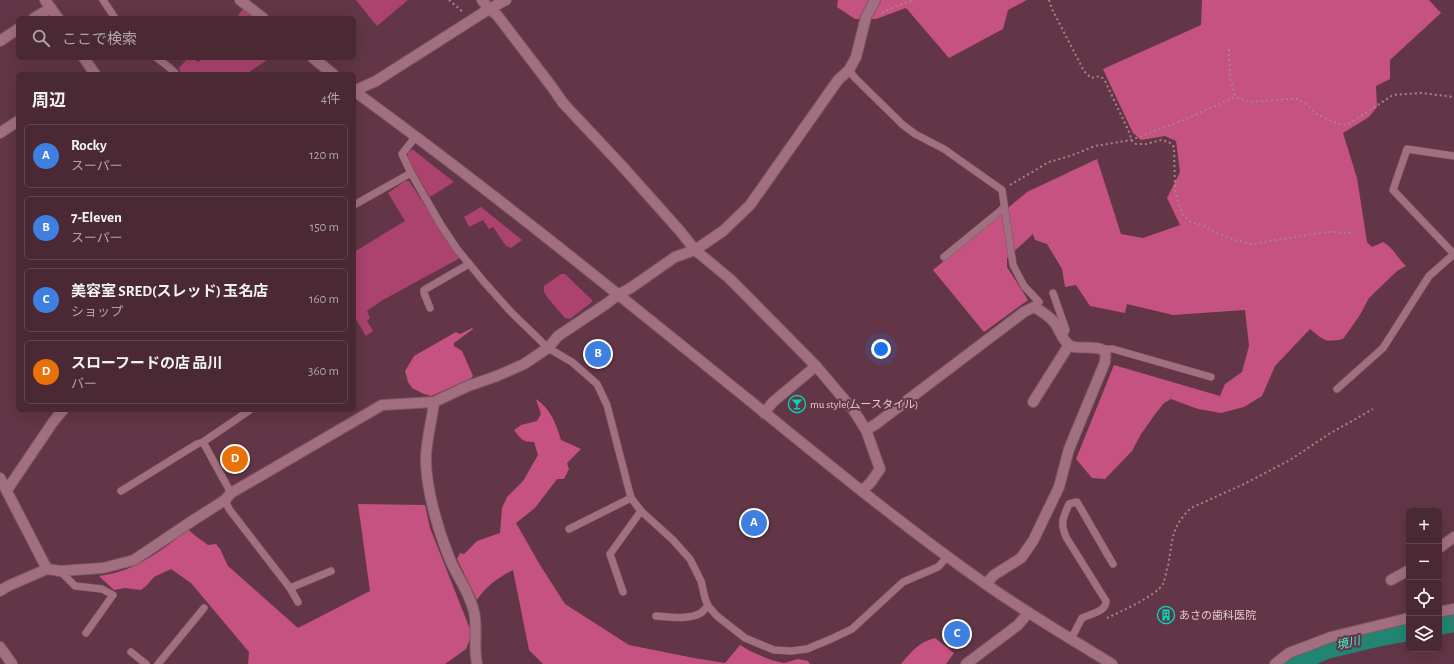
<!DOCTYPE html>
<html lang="ja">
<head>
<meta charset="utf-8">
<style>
  body { margin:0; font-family:"Alegreya Sans","Noto Sans JP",sans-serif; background:#51303c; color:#f1f3f6 }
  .controls { position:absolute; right:12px; bottom:12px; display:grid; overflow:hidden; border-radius:6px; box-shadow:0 4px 16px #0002 }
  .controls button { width:36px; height:36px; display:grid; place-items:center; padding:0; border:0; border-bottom:1px solid #61444f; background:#4a2834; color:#f1f3f6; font:20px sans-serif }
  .you { position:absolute; left:881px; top:349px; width:14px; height:14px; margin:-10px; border:3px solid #fff; border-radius:50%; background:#1a73e8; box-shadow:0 0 0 6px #1a73e833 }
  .badge { display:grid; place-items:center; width:26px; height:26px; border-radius:50%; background:#04d5b6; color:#fff; font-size:13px; font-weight:700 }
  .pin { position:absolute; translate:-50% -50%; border:2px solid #fff; box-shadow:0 1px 4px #0006 }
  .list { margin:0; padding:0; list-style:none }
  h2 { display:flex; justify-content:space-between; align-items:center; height:52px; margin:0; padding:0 16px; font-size:17px }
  h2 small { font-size:13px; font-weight:400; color:#b2a6ac }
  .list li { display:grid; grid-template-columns:26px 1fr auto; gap:12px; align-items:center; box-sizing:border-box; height:64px; margin:0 8px 8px; padding:0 8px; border:1px solid #61444f; border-radius:6px }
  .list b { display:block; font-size:15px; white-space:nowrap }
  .list p { margin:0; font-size:13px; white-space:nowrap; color:#b2a6ac }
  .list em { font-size:13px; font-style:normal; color:#b2a6ac }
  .icon { flex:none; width:22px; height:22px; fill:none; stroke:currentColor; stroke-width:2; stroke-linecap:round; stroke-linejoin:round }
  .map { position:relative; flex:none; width:1454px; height:664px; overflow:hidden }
  .search { position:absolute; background:#4a2834; box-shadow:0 4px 16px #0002; left:16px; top:16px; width:340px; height:44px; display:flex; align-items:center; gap:10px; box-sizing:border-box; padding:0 14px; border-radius:6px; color:#b2a6ac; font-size:15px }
  .panel { position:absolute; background:#4a2834; box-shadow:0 4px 16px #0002; left:16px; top:72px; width:340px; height:340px; border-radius:6px }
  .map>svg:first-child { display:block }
</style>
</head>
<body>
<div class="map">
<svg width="1454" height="664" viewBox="0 0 1454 664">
  <rect width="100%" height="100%" fill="#623646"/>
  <!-- green -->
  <g fill="#ab436e">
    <path d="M356 0H408L377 26Z"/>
    <path d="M243 9 254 18H236Z"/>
    <path d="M188 58H193L198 62 203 58H270L246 74H181L179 68Z"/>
    <path d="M412 149 454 182 430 197 407 158 408 153Z"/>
    <path d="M405 181H409L460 258 381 301 367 311 370 318 367 321 373 331 366 336 354 316V252L405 221 388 193Z"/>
    <path d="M481 207 522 240 511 248 506 246 493 227 489 229 483 220 469 227 464 217Z"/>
    <path d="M561 274H565L592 300V302L570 319 565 318 547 297 544 292V286Z"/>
  </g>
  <!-- forest -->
  <g fill="#c55281">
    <path d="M838 0H1027L1008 10 1003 29 949 58 906 8 876 19H855L837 7Z"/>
    <path d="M1202 0H1429L1441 13 1390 60V79L1376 86 1377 107 1369 117 1343 133 1357 178 1367 242 1372 247 1383 242C1394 248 1397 258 1406 266L1397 271 1369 298 1360 315 1343 339C1324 343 1324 340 1310 329L1275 366 1262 396 1244 407 1221 413 1198 409 1171 399 1164 403 1156 413 1141 434 1132 451 1105 479 1092 478 1076 459 1114 365 1220 396 1225 384 1242 372 1249 346 1245 310 1173 315 1127 304 1125 313 1090 306 1076 285 1065 287 1062 269 1047 244 1035 240 1033 234 1007 258V267L1028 300 984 332 933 270 1027 192 1097 159 1121 234 1143 238 1180 225 1167 198 1180 172 1176 141 1165 136 1141 140 1133 133 1103 69 1201 25Z"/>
    <path d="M472 328 473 329 454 343V346L462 351 473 376 470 379 431 396 424 394 412 388 408 382 405 371 414 356 456 332 460 334Z"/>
    <path d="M536 399C551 409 556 424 561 440L581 449 567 463 569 469 564 479H557L535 508 516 523 540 565 565 604 629 645 694 658 725 663 740 645 750 651 771 660 784 663 798 659 808 661 810 664H543L529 650 513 570C499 577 485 587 477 600L457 559 460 553 464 554 477 541 500 533 502 508 507 497 523 481 538 455 534 442C522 442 521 439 514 430L521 425 537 421 541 414Z"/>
    <path d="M358 504 425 505 430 528 472 634 466 649 445 664H248L249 652 191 583 171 569 154 577 146 586 141 590 125 588 114 590 99 576C110 574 121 572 132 567 150 559 173 542 188 529 194 536 201 539 208 545L216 544 220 549 228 566 298 628 370 591Z"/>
    <path d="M935 638 954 653 946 664H901C911 652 919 642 935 638Z"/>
  </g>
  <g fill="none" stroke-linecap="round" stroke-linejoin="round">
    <!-- river -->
    <g stroke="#228573" stroke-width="22">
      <path d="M1439 624 1454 621"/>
      <path d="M1290 664 1326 648 1376 636 1409 630"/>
    </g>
    <!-- service casing -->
    <g stroke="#7b5764" stroke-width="8">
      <g id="service">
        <path d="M103 0 115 18"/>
        <path d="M157 58 170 68 176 74"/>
        <path d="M849 70 855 78 903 125 915 134 944 149 1002 190 1013 265 1024 286 1039 302 1034 307"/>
        <path d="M416 136 402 154 411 173 441 225 457 249 485 283 511 312 548 348 572 362 597 384 607 405 631 498 641 511 673 540 690 559 701 581 705 598 708 606 717 616 745 638 774 650 791 651 807 649 831 639 852 629 903 582 938 567 948 556"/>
        <path d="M1454 156 1407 149 1393 190 1454 254"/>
        <path d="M354 205 411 173"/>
        <path d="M944 257 999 212 1004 207"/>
        <path d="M1053 293 1066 330 1063 336"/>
        <path d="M430 308 424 293V290L469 264"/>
        <path d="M1103 349H1113L1211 377"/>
        <path d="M1337 389 1383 348 1429 276 1454 254"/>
        <path d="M203 442 231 493"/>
        <path d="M121 491 197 444 203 442 250 410"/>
        <path d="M225 500 229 509 290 588 298 602"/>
        <path d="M569 529 631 498"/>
        <path d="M60 571 75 586 102 589 113 595 86 633"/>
        <path d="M290 588 331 571"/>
        <path d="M623 592 610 554 641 511"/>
        <path d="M656 616C670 617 688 620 701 613 703 611 706 608 708 606"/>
        <path d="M1071 639 1082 618C1090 614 1106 612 1106 601L1066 537C1060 522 1063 518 1069 504L1077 502 1113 564"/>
        <path d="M131 652 146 664"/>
        <path d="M158 664 204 608"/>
      </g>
    </g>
    <!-- minor casing -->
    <g stroke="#7b5764" stroke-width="12">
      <g id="minor">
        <path d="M45 0 58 18"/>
        <path d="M482 0 489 9 497 15 552 87 563 103 623 167 680 231 695 250 730 279 816 366 854 411 866 430 880 469 871 482 862 491"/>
        <path d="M34 18 51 8"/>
        <path d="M0 41 18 29"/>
        <path d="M84 58 95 74"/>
        <path d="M354 91 376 81 489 9 506 0"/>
        <path d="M0 133 18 121"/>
        <path d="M434 402C432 422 425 443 426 463 427 492 438 530 449 557 456 576 470 592 474 612 478 629 473 647 477 664"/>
        <path d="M1033 402 1069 345"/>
        <path d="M764 413 773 402 816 366"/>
        <path d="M866 430 876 424 1024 312 1034 307C1041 311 1048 315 1054 322 1059 328 1062 340 1069 345 1077 351 1101 343 1105 353 1106 355 1105 359 1105 362L1069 449 1059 487 1033 541 1021 558 994 575 986 584"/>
        <path d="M0 478 47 569"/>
        <path d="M7 490 53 422 63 410"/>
        <path d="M1439 548 1454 537"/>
        <path d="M1391 580 1409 570"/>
        <path d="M0 591 8 586 47 569 60 571 103 568 134 560 192 521 225 500 231 493 382 405 434 402 468 386 497 376 524 364 548 348 558 336 606 304 618 295 632 287 675 257 695 250 723 231 750 205 838 80 849 70 856 57 866 17 875 0"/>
        <path d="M1439 612 1454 609"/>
        <path d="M0 647 12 664"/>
        <path d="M966 664 1018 625 1028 613"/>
        <path d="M1275 664 1289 653 1331 637 1409 618"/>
      </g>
    </g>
    <!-- tertiary casing -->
    <g stroke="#7b5764" stroke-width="12">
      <g id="tertiary">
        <path d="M240 0 263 18"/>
        <path d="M313 58 333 74"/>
        <path d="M354 91C489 189 619 295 749 400 827 463 904 527 987 585 1027 613 1069 638 1112 664"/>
      </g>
    </g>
    <!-- path -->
    <g stroke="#a6838f" stroke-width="2" stroke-dasharray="2 3" stroke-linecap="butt">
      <path d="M449 0 464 13"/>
      <path d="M1049 0 1052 9 1084 71 1091 78C1098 76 1101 75 1105 81L1130 134 1131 140 1136 144H1146L1161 140 1169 142 1174 147 1175 189 1179 205 1182 214 1191 222 1203 225 1216 233 1236 240 1251 244 1327 232 1354 233"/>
      <path d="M882 13 896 6 914 0"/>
      <path d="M1229 49 1230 76 1235 97"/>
      <path d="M1010 185 1049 162 1070 156 1095 146 1131 140 1181 121 1235 97 1253 102 1286 99H1298L1306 104 1317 114 1327 119 1342 125 1350 123 1393 95 1421 93 1454 97"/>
      <path d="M1107 618C1120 612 1156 596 1163 584 1165 579 1166 572 1168 566 1173 540 1170 528 1191 508L1244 484 1290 460 1329 434 1373 409"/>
    </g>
    <!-- service -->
    <use href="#service" stroke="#a16f80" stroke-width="7"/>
    <!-- minor -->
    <use href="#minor" stroke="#a16f80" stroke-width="10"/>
    <!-- tertiary -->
    <use href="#tertiary" stroke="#a16f80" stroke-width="10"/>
  </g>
  <!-- icons -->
  <defs>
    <g id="bar-ring" transform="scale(0.9)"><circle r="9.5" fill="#623646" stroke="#04d5b6" stroke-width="1.5"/><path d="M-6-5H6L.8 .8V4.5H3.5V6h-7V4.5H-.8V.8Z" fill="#04d5b6"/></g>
    <g id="building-ring" transform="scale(0.9)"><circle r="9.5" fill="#623646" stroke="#04d5b6" stroke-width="1.5"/><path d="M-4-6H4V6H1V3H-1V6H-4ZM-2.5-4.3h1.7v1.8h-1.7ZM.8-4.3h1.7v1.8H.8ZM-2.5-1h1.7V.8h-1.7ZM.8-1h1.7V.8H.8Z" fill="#04d5b6"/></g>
  </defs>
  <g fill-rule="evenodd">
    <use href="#bar-ring" x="797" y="404"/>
    <use href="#building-ring" x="1166" y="615"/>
  </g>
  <g text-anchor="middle" stroke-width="4" stroke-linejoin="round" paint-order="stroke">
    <!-- poi labels -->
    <g font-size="11" fill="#e5c9d2" stroke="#623646" text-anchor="start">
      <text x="810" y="408">mu style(厶ースタイル)</text>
      <text x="1179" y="619">あさの歯科医院</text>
    </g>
    <!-- water labels -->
    <g font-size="12" font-style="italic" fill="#3df2d1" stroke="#623646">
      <text transform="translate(1348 643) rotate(-13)" y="4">境川</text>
    </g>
  </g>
</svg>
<div class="controls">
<button>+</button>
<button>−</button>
<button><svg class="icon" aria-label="locate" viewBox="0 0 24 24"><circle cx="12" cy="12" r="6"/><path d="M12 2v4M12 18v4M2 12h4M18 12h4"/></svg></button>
<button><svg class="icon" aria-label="layers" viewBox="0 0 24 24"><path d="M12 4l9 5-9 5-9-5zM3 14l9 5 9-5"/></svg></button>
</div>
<div class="you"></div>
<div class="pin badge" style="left:754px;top:523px;background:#3f7fe0">A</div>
<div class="pin badge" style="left:598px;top:354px;background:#3f7fe0">B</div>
<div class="pin badge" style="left:957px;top:634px;background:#3f7fe0">C</div>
<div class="pin badge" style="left:235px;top:459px;background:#e8710a">D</div>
<div class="search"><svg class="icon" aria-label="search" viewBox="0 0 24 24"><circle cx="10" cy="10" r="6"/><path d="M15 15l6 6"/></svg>ここで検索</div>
<section class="panel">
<h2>周辺<small>4件</small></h2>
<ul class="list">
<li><span class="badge" style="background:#3f7fe0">A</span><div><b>Rocky</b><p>スーパー</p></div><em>120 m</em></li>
<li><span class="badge" style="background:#3f7fe0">B</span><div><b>7-Eleven</b><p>スーパー</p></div><em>150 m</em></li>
<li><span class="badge" style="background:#3f7fe0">C</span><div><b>美容室 SRED(スレッド) 玉名店</b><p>ショップ</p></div><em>160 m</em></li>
<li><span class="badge" style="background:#e8710a">D</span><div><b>スローフードの店 品川</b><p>バー</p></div><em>360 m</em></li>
</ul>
</section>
</div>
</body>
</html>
